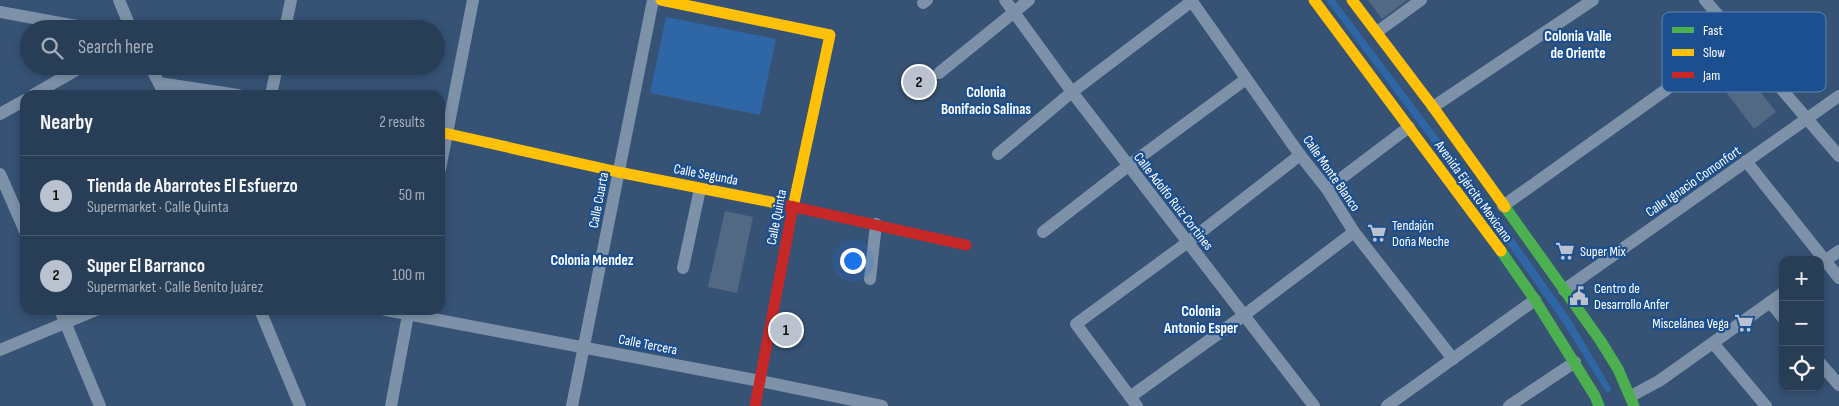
<!DOCTYPE html>
<html lang="en">
<head>
<meta charset="utf-8">
<style>
  body { margin:0; font-family:"Sofia Sans Condensed",sans-serif; background:#30455d; color:#f1f3f6 }
  .controls { position:absolute; right:15px; bottom:15px; display:grid; overflow:hidden; border-radius:10px; box-shadow:0 2px 8px #0003 }
  .controls button { width:45px; height:45px; display:grid; place-items:center; padding:0; border:0; border-bottom:1px solid #44576d; background:#283e57; color:#f1f3f6; font:25px sans-serif }
  .you { position:absolute; left:852px; top:260px; width:18px; height:18px; margin:-12px; border:4px solid #fff; border-radius:50%; background:#1a73e8; box-shadow:0 0 0 8px #1a73e833 }
  .badge { display:grid; place-items:center; width:32px; height:32px; border-radius:50%; background:#b9c2ce; color:#111; font-size:16px; font-weight:700 }
  .pin { position:absolute; translate:-50% -50%; border:2px solid #fff; box-shadow:0 1px 5px #0006 }
  .list { margin:0; padding:0; list-style:none }
  h2 { display:flex; justify-content:space-between; align-items:center; height:65px; margin:0; padding:0 20px; font-size:21px }
  h2 small { font-size:16px; font-weight:400; color:#a5aeba }
  .list li { display:grid; grid-template-columns:32px 1fr auto; gap:15px; align-items:center; box-sizing:border-box; height:80px; padding:0 20px; border-top:1px solid #44576d }
  .list b { display:block; font-size:19px; white-space:nowrap }
  .list p { margin:0; font-size:16px; white-space:nowrap; color:#a5aeba }
  .list em { font-size:16px; font-style:normal; color:#a5aeba }
  .icon { flex:none; width:28px; height:28px; fill:none; stroke:currentColor; stroke-width:2; stroke-linecap:round; stroke-linejoin:round }
  .map { position:relative; flex:none; width:1839px; height:406px; overflow:hidden }
  .search { position:absolute; background:#283e57; box-shadow:0 2px 8px #0003; left:20px; top:20px; width:425px; height:55px; display:flex; align-items:center; gap:12px; box-sizing:border-box; padding:0 18px; border-radius:28px; color:#a5aeba; font-size:19px }
  .panel { position:absolute; background:#283e57; box-shadow:0 2px 8px #0003; left:20px; top:90px; width:425px; height:225px; border-radius:15px }
  .map>svg:first-child { display:block }
</style>
</head>
<body>
<div class="map">
<svg width="1839" height="406" viewBox="0 0 1839 406">
  <rect width="100%" height="100%" fill="#365274"/>
  <!-- green -->
  <g fill="#2f66a5">
    <path d="M1326 0H1335L1502 222 1571 320 1611 388 1610 393 1606 392 1563 323 1494 225Z"/>
    <path d="M666 17 776 39 760 115 650 93Z"/>
  </g>
  <!-- building -->
  <g fill="#526984">
    <path d="M1368 0H1407L1382 19Z"/>
    <path d="M1745 72 1776 112 1754 129 1723 88Z"/>
    <path d="M725 211 753 217 737 293 708 287Z"/>
  </g>
  <g fill="none" stroke-linecap="round" stroke-linejoin="round">
    <!-- street -->
    <g stroke="#7d92a8" stroke-width="12">
      <path d="M119 0 131 29"/>
      <path d="M1005 0 1072 92 1314 406"/>
      <path d="M1191 0 1300 155 1327 189 1354 232 1453 359"/>
      <path d="M1705 0 1839 156"/>
      <path d="M923 3 927 0"/>
      <path d="M0 12 93 29"/>
      <path d="M285 29 291 0"/>
      <path d="M1377 32 1421 0"/>
      <path d="M150 66 165 95"/>
      <path d="M939 73 1029 0"/>
      <path d="M159 83 238 95"/>
      <path d="M33 95 83 66"/>
      <path d="M271 95 277 66"/>
      <path d="M1433 107 1593 0"/>
      <path d="M0 114 25 100"/>
      <path d="M998 154 1072 92 1192 1"/>
      <path d="M1746 161 1839 278"/>
      <path d="M440 169 473 0"/>
      <path d="M0 174 25 231"/>
      <path d="M1327 189 1409 127"/>
      <path d="M1503 206 1737 39"/>
      <path d="M1043 232 1128 166 1246 79"/>
      <path d="M1820 264 1839 251"/>
      <path d="M683 268 700 189"/>
      <path d="M870 279 876 224"/>
      <path d="M1564 290 1839 96"/>
      <path d="M1770 302 1783 318"/>
      <path d="M60 310 100 406"/>
      <path d="M260 310 300 406"/>
      <path d="M386 310 760 381 882 406"/>
      <path d="M1713 343 1766 406"/>
      <path d="M0 350 96 310"/>
      <path d="M1820 363 1839 385"/>
      <path d="M1631 396 1659 381 1783 293"/>
      <path d="M1130 397 1243 316 1354 232"/>
      <path d="M391 406 409 310"/>
      <path d="M572 406 653 0"/>
      <path d="M1137 406 1076 324 1188 242 1300 155"/>
      <path d="M1387 406 1535 300"/>
      <path d="M1509 406 1575 362"/>
    </g>
    <!-- fast -->
    <g stroke="#4caf50" stroke-width="11">
      <path d="M1505 207 1600 340 1618 369 1634 406"/>
      <path d="M1501 251 1535 300 1595 396 1599 406"/>
    </g>
    <!-- slow -->
    <g stroke="#ffc107" stroke-width="11">
      <path d="M661 0 830 35 793 207"/>
      <path d="M1314 0 1501 251"/>
      <path d="M1352 0 1433 107 1505 207"/>
      <path d="M440 132 618 172 781 204"/>
    </g>
    <!-- jam -->
    <g stroke="#c62828" stroke-width="11">
      <path d="M781 204 966 245"/>
      <path d="M755 406 793 207"/>
    </g>
  </g>
  <!-- icons -->
  <defs>
    <g id="supermarket-bare" transform="scale(1.5)"><path d="M-6-5.5h2.5l.6 2H6L4.5 2H-2.5L-4.4-4H-6ZM-1.5 3.2a1.3 1.3 0 1 0 .1 0ZM3 3.2a1.3 1.3 0 1 0 .1 0Z" fill="#b9c2ce" stroke="#1b4f8f" stroke-width="2.5" paint-order="stroke"/></g>
    <g id="civic-bare" transform="scale(1.5)"><path d="M-.6-6.5H3V-4.5H.6V-3L4-1V1h2V6H-6V1h2V-1L-.6-3ZM-1.2 2.5V6h2.4V2.5Z" fill="#b9c2ce" stroke="#1b4f8f" stroke-width="2.5" paint-order="stroke"/></g>
  </defs>
  <g fill-rule="evenodd">
    <use href="#supermarket-bare" x="1377" y="233"/>
    <use href="#supermarket-bare" x="1565" y="251"/>
    <use href="#civic-bare" x="1579" y="296"/>
    <use href="#supermarket-bare" x="1744" y="323"/>
  </g>
  <g text-anchor="middle" stroke-width="4.5" stroke-linejoin="round" paint-order="stroke">
    <!-- street labels -->
    <g font-size="14" fill="#fff" stroke="#1b4f8f">
      <text transform="translate(1332 173) rotate(55)" y="5">Calle Monte Blanco</text>
      <text transform="translate(706 174) rotate(11)" y="5">Calle Segunda</text>
      <text transform="translate(1693 181) rotate(-35)" y="5">Calle Ignacio Comonfort</text>
      <text transform="translate(1474 191) rotate(54)" y="5">Avenida Ejército Mexicano</text>
      <text transform="translate(598 200) rotate(-79)" y="5">Calle Cuarta</text>
      <text transform="translate(1174 201) rotate(52)" y="5">Calle Adolfo Ruiz Cortines</text>
      <text transform="translate(776 217) rotate(-79)" y="5">Calle Quinta</text>
      <text transform="translate(648 344) rotate(11)" y="5">Calle Tercera</text>
    </g>
    <!-- poi labels -->
    <g font-size="14" fill="#fff" stroke="#1b4f8f" text-anchor="start">
      <text x="1392" y="230">Tendajón<tspan x="1392" dy="16">Doña Meche</tspan></text>
      <text x="1580" y="256">Super Mix</text>
      <text x="1594" y="293">Centro de<tspan x="1594" dy="16">Desarrollo Anfer</tspan></text>
      <text x="1729" y="328" text-anchor="end">Miscelánea Vega</text>
    </g>
    <!-- neighbourhood labels -->
    <g font-size="15" font-weight="bold" fill="#fff" stroke="#1b4f8f">
      <text x="1578" y="41">Colonia Valle<tspan x="1578" dy="17">de Oriente</tspan></text>
      <text x="986" y="97">Colonia<tspan x="986" dy="17">Bonifacio Salinas</tspan></text>
      <text x="592" y="265">Colonia Mendez</text>
      <text x="1201" y="316">Colonia<tspan x="1201" dy="17">Antonio Esper</tspan></text>
    </g>
  </g>
  <!-- legend -->
  <rect x="1662" y="12" width="164" height="80" rx="8" fill="#1b4f8f" stroke="#5f84b1" stroke-width="1"/>
  <rect x="1672" y="27" width="22" height="6" fill="#4caf50"/>
  <rect x="1672" y="49" width="22" height="7" fill="#ffc107"/>
  <rect x="1672" y="72" width="22" height="6" fill="#c62828"/>
  <g font-size="14" fill="#fff">
    <text x="1703" y="35">Fast</text>
    <text x="1703" y="57">Slow</text>
    <text x="1703" y="80">Jam</text>
  </g>
</svg>
<div class="controls">
<button>+</button>
<button>−</button>
<button><svg class="icon" aria-label="locate" viewBox="0 0 24 24"><circle cx="12" cy="12" r="6"/><path d="M12 2v4M12 18v4M2 12h4M18 12h4"/></svg></button>
</div>
<div class="you"></div>
<div class="pin badge" style="left:786px;top:330px">1</div>
<div class="pin badge" style="left:919px;top:82px">2</div>
<div class="search"><svg class="icon" aria-label="search" viewBox="0 0 24 24"><circle cx="10" cy="10" r="6"/><path d="M15 15l6 6"/></svg>Search here</div>
<section class="panel">
<h2>Nearby<small>2 results</small></h2>
<ul class="list">
<li><span class="badge">1</span><div><b>Tienda de Abarrotes El Esfuerzo</b><p>Supermarket · Calle Quinta</p></div><em>50 m</em></li>
<li><span class="badge">2</span><div><b>Super El Barranco</b><p>Supermarket · Calle Benito Juárez</p></div><em>100 m</em></li>
</ul>
</section>
</div>
</body>
</html>
